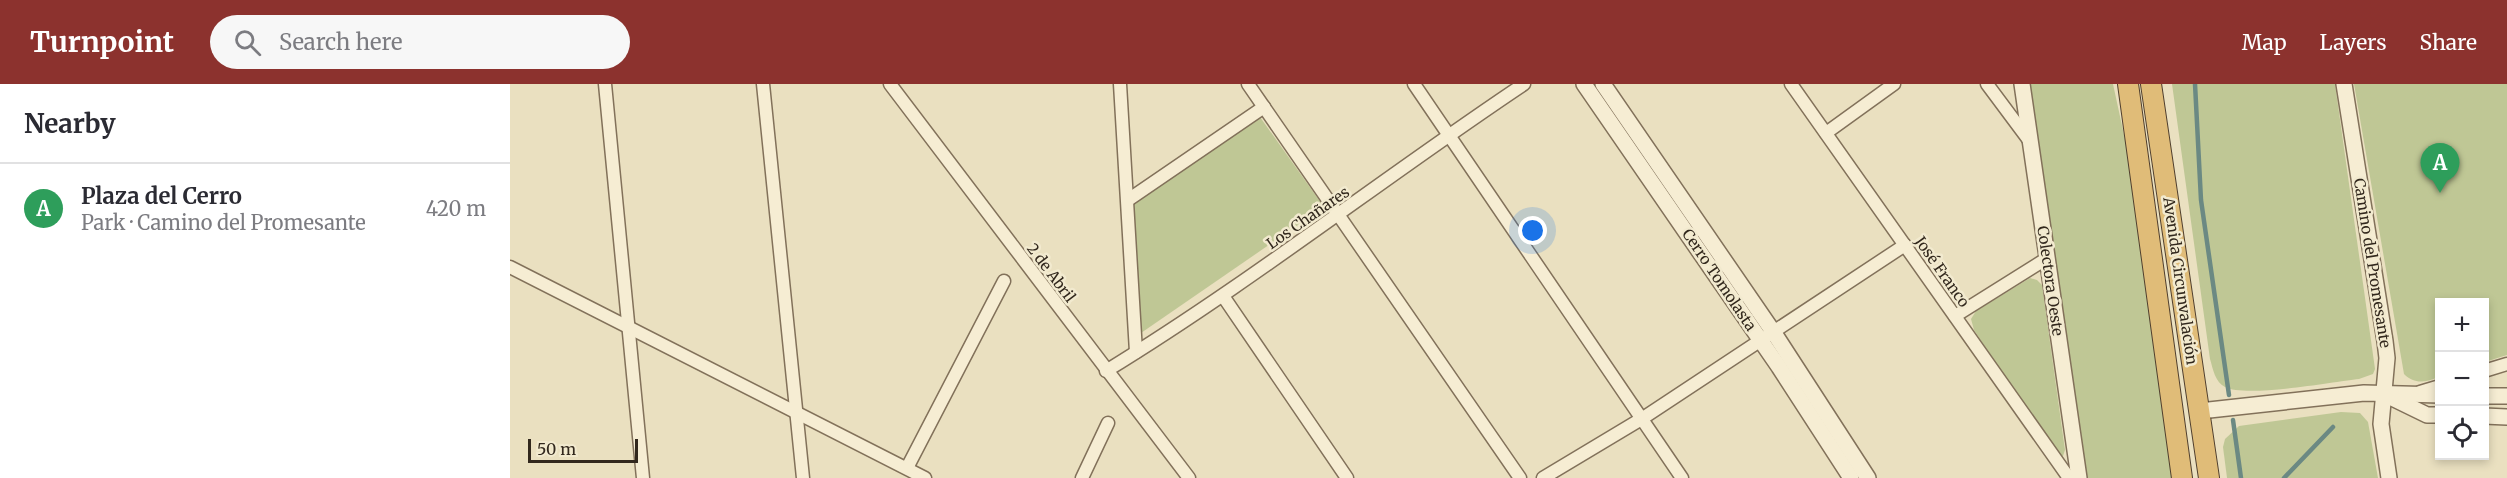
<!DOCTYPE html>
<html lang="en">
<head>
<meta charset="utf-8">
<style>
  body { margin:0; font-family:Merriweather,serif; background:#f7f7f7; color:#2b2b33 }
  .controls { position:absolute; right:18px; bottom:18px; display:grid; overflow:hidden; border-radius:0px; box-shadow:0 3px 9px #0003 }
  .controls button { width:54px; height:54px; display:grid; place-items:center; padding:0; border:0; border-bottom:2px solid #e1e1e2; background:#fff; color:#2b2b33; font:30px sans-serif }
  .scale { position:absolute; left:18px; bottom:15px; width:110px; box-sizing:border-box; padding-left:6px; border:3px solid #32281d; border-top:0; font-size:16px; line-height:21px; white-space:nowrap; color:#32281d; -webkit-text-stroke:4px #f2eacf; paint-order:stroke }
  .you { position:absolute; left:1023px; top:147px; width:21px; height:21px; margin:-15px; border:4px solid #fff; border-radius:50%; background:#1a73e8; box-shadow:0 0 0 9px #1a73e833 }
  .badge { display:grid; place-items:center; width:39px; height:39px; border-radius:50%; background:#8c322e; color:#fff; font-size:20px; font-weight:700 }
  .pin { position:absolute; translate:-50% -50px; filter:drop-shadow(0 2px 3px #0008) }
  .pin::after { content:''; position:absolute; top:32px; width:21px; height:18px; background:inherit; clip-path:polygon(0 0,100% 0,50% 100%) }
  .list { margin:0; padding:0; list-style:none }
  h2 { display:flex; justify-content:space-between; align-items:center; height:78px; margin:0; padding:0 24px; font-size:26px }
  h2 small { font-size:20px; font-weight:400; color:#7c7c81 }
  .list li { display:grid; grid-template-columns:39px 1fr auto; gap:18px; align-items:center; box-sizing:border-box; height:90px; padding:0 24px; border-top:2px solid #e1e1e2 }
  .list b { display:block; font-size:22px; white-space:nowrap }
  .list p { margin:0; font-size:20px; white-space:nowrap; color:#7c7c81 }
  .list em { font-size:20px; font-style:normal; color:#7c7c81 }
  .icon { flex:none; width:33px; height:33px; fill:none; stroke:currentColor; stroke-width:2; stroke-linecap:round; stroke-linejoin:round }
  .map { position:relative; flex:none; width:1997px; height:394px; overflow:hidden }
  header { display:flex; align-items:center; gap:36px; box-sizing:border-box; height:84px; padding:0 30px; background:#8c322e; color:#fff }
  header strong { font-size:28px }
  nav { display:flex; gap:33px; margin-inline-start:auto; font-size:21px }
  .search { width:420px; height:54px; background:#f7f7f7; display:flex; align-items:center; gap:15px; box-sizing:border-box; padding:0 21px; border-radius:33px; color:#7c7c81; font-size:22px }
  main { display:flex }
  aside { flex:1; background:#fff }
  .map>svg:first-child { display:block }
</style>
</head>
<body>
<header>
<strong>Turnpoint</strong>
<div class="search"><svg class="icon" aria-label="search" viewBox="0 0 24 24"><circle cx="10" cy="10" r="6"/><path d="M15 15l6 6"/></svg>Search here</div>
<nav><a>Map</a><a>Layers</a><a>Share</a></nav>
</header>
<main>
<aside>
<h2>Nearby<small></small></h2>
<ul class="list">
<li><span class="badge" style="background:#2e9e5b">A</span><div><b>Plaza del Cerro</b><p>Park · Camino del Promesante</p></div><em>420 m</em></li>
</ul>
</aside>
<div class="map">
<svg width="1997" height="394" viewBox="0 0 1997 394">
  <rect width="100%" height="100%" fill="#eae0c0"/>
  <!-- green -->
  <g fill="#bfc795">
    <path d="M1517 0H1603L1616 60 1662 394H1575Z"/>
    <path d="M1662 0H1825L1865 285 1863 290 1849 295C1822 298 1736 314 1715 303 1705 298 1703 285 1700 275Z"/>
    <path d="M1844 0H1997V271L1975 278 1974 219H1930L1929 293C1916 298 1905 301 1894 290Z"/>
    <path d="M750 33 814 123 631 249 622 120Z"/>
    <path d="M1520 194 1527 196 1532 201 1555 366 1553 372H1546L1464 246 1461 235 1466 227Z"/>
    <path d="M1831 328 1850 329 1858 338 1868 394H1717L1713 363 1715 355 1729 342Z"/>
  </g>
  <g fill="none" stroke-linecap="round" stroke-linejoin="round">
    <!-- stream -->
    <g stroke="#6b8983" stroke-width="4.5">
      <path d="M1685 0 1691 116 1719 311"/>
      <path d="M1723 336 1731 394"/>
      <path d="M1774 394 1823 343"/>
    </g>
    <!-- minor casing -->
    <g stroke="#82715a" stroke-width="15">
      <g id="minor">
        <path d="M95 0 133 394"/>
        <path d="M253 0 293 394"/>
        <path d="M380 0 679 394"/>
        <path d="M610 0 626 268"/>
        <path d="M738 0 1010 394"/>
        <path d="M904 0 1172 394"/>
        <path d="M1281 0 1559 394"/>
        <path d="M1477 0 1521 59"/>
        <path d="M1316 49 1384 0"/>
        <path d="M618 116 754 23"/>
        <path d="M0 183 415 394"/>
        <path d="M713 212 837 394"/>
        <path d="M1445 232 1536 175"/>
        <path d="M596 287C740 199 873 94 1014 0"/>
        <path d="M1974 287 1997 280"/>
        <path d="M1910 308 1930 302"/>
        <path d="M397 384 494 197"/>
        <path d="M572 394 598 339"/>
        <path d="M1033 394 1133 334 1395 161"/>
      </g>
    </g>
    <!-- tertiary casing -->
    <g stroke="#82715a" stroke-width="18">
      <g id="tertiary">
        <path d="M1074 0 1269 283 1341 394"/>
        <path d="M1093 0 1264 249 1358 394"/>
        <path d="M1512 0 1569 394"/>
        <path d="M1834 0 1875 257 1877 274 1871 340 1879 394"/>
        <path d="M1878 312 1917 331H1930"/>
        <path d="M1974 312H1997"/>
        <path d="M1690 327 1854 309 1930 311"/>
        <path d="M1974 332 1997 333"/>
      </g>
    </g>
    <!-- trunk casing -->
    <g stroke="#503f2e" stroke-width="22">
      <g id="trunk">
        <path d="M1618 0 1672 394"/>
        <path d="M1641 0 1699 394"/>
      </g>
    </g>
    <!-- minor -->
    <use href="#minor" stroke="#f6edd3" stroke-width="12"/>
    <!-- tertiary -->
    <use href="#tertiary" stroke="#f6edd3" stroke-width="15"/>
    <!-- trunk -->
    <use href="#trunk" stroke="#e0bc78" stroke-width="20"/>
  </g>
  <g text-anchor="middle" stroke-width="5" stroke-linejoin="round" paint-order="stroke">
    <!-- street labels -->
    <g font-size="15" fill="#32281d" stroke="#f2eacf">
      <text transform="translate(798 134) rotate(-35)" y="5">Los Chañares</text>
      <text transform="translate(1862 179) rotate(81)" y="5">Camino del Promesante</text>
      <text transform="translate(1432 188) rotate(55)" y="5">José Franco</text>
      <text transform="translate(541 189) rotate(53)" y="5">2 de Abril</text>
      <text transform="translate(1209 196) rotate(56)" y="5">Cerro Tomolasta</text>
      <text transform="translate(1540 197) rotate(82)" y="5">Colectora Oeste</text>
      <text transform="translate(1670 197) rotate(82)" y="5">Avenida Circunvalación</text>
    </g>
  </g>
</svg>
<div class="controls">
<button>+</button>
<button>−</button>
<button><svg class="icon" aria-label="locate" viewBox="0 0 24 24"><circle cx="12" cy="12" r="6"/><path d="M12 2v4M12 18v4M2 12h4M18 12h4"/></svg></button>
</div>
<div class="scale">50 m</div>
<div class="you"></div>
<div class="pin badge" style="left:1930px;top:109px;background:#2e9e5b">A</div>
</div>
</main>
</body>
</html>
